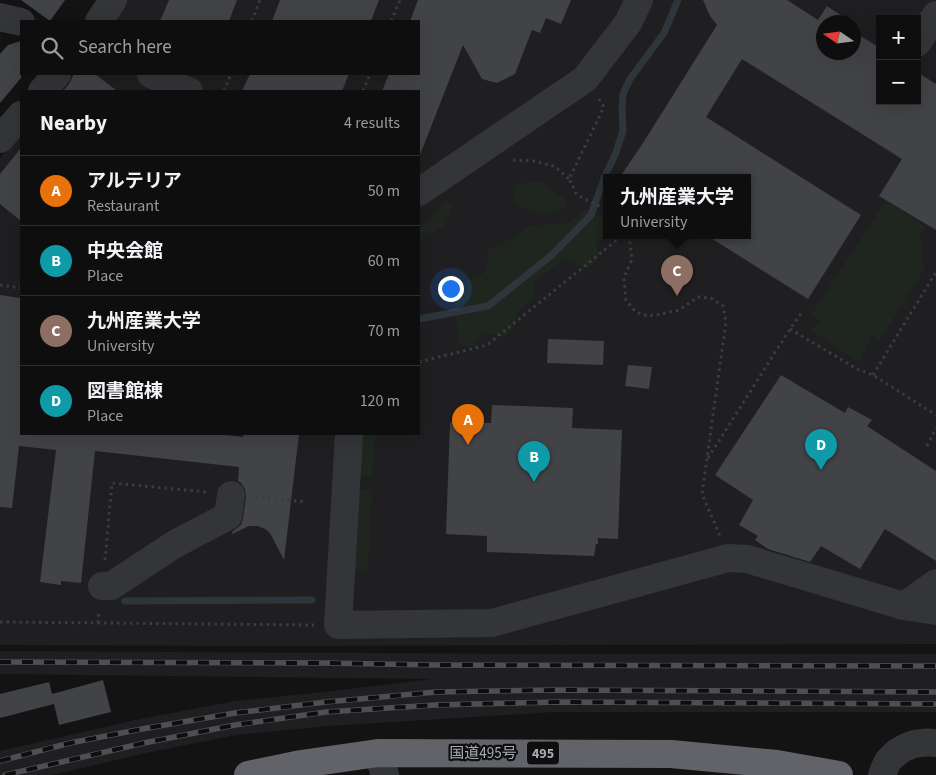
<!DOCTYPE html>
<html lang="en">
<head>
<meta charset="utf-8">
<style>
  body { margin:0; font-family:"Source Sans 3","Noto Sans JP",sans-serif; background:#1c1c1d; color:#f1f3f6 }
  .controls { position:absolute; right:15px; top:15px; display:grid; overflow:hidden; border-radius:0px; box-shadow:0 5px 20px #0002 }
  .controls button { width:45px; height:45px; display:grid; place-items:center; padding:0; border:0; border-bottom:1px solid #2e2e2f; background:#0e0e0f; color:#f1f3f6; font:25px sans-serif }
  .compass { position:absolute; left:816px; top:15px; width:45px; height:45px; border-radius:50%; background:#0e0e0f; box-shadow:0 5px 20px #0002; rotate:283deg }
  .you { position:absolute; left:450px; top:288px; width:18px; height:18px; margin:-12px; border:4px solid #fff; border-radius:50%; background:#1a73e8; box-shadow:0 0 0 8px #1a73e833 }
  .badge { display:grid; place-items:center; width:32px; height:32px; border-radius:50%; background:#d9a345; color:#fff; font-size:16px; font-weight:700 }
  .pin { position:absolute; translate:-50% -41px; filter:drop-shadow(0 1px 2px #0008) }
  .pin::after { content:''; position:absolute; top:26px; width:18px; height:15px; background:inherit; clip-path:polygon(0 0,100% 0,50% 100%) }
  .popup { position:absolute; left:603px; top:174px; width:148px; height:65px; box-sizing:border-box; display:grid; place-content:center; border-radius:0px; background:#0e0e0f; filter:drop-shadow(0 1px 4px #0005); font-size:16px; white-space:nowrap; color:#9b9c9e }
  .popup b { font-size:19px; color:#f1f3f6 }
  .popup::after { content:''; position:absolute; left:50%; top:100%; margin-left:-10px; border:10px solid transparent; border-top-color:#0e0e0f }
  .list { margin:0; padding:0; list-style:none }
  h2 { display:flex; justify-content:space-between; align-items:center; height:65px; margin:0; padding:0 20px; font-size:21px }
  h2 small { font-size:16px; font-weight:400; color:#9b9c9e }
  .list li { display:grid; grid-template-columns:32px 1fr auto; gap:15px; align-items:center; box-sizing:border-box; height:70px; padding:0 20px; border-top:1px solid #2e2e2f }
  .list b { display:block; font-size:19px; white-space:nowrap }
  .list p { margin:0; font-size:16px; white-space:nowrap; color:#9b9c9e }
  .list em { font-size:16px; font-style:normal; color:#9b9c9e }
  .icon { flex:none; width:28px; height:28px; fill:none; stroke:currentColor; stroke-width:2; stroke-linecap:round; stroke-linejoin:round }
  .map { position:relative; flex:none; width:936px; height:775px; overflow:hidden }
  .search { position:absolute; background:#0e0e0f; box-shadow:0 5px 20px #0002; left:20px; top:20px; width:400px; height:55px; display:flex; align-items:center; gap:12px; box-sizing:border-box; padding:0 18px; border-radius:0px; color:#9b9c9e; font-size:19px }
  .panel { position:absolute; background:#0e0e0f; box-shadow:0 5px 20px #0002; left:20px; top:90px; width:400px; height:345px; border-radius:0px }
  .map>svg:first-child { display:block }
</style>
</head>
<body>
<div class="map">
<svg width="936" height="775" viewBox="0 0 936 775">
  <rect width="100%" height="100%" fill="#131314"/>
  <!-- built -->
  <g fill="#1f1f21" fill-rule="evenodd">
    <path d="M116 0H936V644L266 646 0 645V158L21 129V434H419V91H49L62 74H419V21H101ZM880 19H917V101H880ZM824 22H854V52H824ZM607 177H747V235H607Z"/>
    <path d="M0 651 554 654H936V712H555L328 726 236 735 146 753 52 775H0V751L140 719 235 701 325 692 432 679 0 674Z"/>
  </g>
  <!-- green -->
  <g fill="#1f2620">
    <path d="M540 181 566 200 565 208C546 217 534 213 516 205L513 194 517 184Z"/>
    <path d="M448 201 452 206C451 210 451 215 449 218 443 230 428 233 419 241V229L431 218 440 205Z"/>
    <path d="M886 201 925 226 920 235 924 269 880 340 873 334 859 363 811 330 820 321 811 315Z"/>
    <path d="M585 209 607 219V235H612L596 243C601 256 599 261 588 269L577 266 574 262 563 259 536 281 534 290 536 297 517 312 515 323 506 336 486 334 478 338 475 345 466 348 459 343C458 325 452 311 457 292 461 278 479 279 484 272 488 266 487 256 488 249L514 238 529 227 545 224 567 223 579 216Z"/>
    <path d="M360 434H378L375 443 372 478 359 475Z"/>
    <path d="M357 489 372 490 368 571 350 572Z"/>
  </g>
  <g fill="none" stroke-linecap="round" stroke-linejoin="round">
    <!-- stream -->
    <g stroke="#2e353b" stroke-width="7">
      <path d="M419 319 488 306 552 255 591 215 605 176 615 155 623 131 622 106 623 94 630 79 664 33 678 0"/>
      <path d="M125 601 312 600"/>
    </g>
  </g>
  <!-- building -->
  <g fill="#424347">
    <path d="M21 0H65L50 21Z"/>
    <path d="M169 0H237L229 21H160Z"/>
    <path d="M280 0H379L371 21H272Z"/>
    <path d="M418 0H571L561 24 546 18 540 33 532 30 515 74 497 83 482 79 463 45 420 155H419V91H382L389 74H419V21H410Z"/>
    <path d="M703 0H787L818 20 827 6 845 18 842 22H824V52H854V32L880 48V101H917V72L936 84V230L879 196 902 159 742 59 706 117 861 215 808 299 706 235H747V177H620L643 143 717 25 710 16Z"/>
    <path d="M21 41V78L0 103V54L8 45Z"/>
    <path d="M74 74H95L117 91H63L69 84Z"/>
    <path d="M250 74H349L342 91H242Z"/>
    <path d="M21 148V221L0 204V174Z"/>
    <path d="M0 295 21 298V434H214L243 437 244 434H299L284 560 270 533 265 529 258 526H249L232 534V532L241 525 243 518 246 497 245 489 241 483 238 481 239 467 95 451 81 583 61 581V585L40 582 56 450 19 446 12 508 0 507Z"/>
    <path d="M548 339 604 341 603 365 547 363Z"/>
    <path d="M628 365 652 367 649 389 625 386Z"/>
    <path d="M781 375 845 413 848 407 872 420 867 426 936 471V561L885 529 860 569 821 546 810 562 768 549 755 540 758 536 739 525 753 500 715 475Z"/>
    <path d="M492 405 573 408 572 428 622 430 618 539 598 538V544H596L594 556 487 552V536L446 534 450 422 491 423Z"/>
    <path d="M103 680 111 712 59 725 54 704 0 718V694L49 682 52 694Z"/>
  </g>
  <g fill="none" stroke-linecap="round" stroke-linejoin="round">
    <!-- path -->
    <g stroke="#3a3c3f" stroke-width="3" stroke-dasharray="2.5 4" stroke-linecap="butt">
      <path d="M252 21 260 0"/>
      <path d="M391 21 400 0"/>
      <path d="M224 91 231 74"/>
      <path d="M363 91 370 74"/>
      <path d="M599 99 604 107 569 179 577 195 607 210"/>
      <path d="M513 160 533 161 554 166 569 179"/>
      <path d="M629 235 632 259 624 278 626 300 636 312 648 316 661 314 679 310 698 297 711 298 723 306 726 322 702 494 720 536"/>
      <path d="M0 285 21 288"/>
      <path d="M790 329 857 369 873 375 936 415"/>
      <path d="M419 362 487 345 623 235"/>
      <path d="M873 375 936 272"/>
      <path d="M927 446 936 428"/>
      <path d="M708 458 790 329 803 311"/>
      <path d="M255 497 307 502"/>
      <path d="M105 560 112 483 206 492"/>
      <path d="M0 622 314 625"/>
      <path d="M98 623 99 611"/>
    </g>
    <!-- minor -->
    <g stroke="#343538" stroke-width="28">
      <path d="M0 17 21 22"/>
      <path d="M99 21 113 0"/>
      <path d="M917 43 936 15"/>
      <path d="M151 74 173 85 189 91"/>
      <path d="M42 91 57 74"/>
      <path d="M0 139 21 115"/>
      <path d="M419 192 585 79 628 23 639 0"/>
      <path d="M349 434 338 625 492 623 728 558 747 559 904 606 936 611"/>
      <path d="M102 586H111L175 544 228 516 231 495"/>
      <path d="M904 606 936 583"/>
      <path d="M378 753 385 775"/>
      <path d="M882 775C884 770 886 764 889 760 901 746 918 741 936 743"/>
    </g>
    <!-- highway -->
    <path stroke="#616369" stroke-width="28" d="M248 775 301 764 378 753 671 754 777 764 839 775"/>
    <!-- rail casing -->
    <g stroke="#4d4f53" stroke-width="5.5">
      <g id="rail">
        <path d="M0 662 324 663 436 665 936 666"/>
        <path d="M0 761 70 743 142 729 235 713 326 702 436 692 554 690 936 692"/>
        <path d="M5 775 144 743 235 725 326 712 435 705 555 702 936 704"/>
      </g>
    </g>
    <!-- rail -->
    <use href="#rail" stroke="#0e0e0f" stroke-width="4" stroke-dasharray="11" stroke-linecap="butt"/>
  </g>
  <g text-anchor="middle" stroke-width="4.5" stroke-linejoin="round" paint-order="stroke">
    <!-- shield labels -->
    <rect fill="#0e0e0f" stroke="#787b82" stroke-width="1" x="527" y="741.5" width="32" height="23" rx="4"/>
    <g font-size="14" font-weight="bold" fill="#a6aab3">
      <text x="543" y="758">495</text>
    </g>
    <!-- street labels -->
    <g font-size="15" fill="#a6aab3" stroke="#0e0e0f">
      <text x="483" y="758">国道495号</text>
    </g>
  </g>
</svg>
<div class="controls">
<button>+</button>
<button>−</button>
</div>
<svg class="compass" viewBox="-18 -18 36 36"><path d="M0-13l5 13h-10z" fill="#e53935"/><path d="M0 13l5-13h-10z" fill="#9b9c9e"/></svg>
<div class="you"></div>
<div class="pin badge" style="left:468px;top:445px;background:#e8710a">A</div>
<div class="pin badge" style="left:534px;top:482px;background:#0f9aa8">B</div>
<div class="pin badge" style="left:677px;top:296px;background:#8d6e63">C</div>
<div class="popup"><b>九州産業大学</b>University</div>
<div class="pin badge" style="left:821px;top:470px;background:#0f9aa8">D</div>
<div class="search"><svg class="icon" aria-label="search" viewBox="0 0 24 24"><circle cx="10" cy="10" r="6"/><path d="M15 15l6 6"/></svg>Search here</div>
<section class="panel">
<h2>Nearby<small>4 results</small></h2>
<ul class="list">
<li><span class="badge" style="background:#e8710a">A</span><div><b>アルテリア</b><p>Restaurant</p></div><em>50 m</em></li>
<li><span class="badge" style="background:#0f9aa8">B</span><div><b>中央会館</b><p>Place</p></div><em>60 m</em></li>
<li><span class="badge" style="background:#8d6e63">C</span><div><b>九州産業大学</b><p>University</p></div><em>70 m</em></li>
<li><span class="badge" style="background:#0f9aa8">D</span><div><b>図書館棟</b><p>Place</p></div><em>120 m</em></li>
</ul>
</section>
</div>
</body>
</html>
